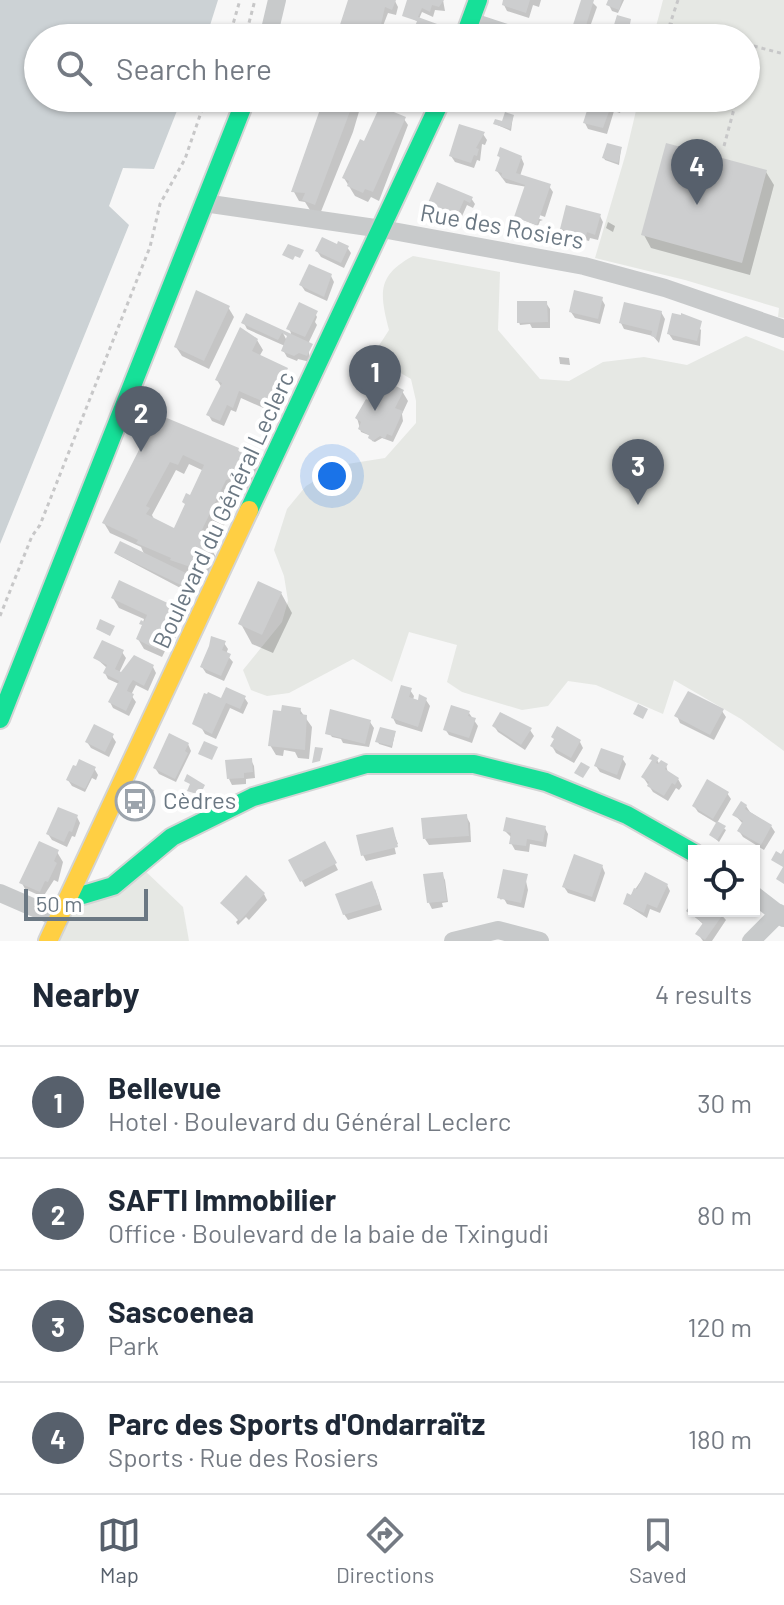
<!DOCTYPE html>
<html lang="en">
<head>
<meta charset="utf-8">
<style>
  body { margin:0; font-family:Barlow,sans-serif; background:#f6f6f7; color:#1f2937 }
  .controls { position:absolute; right:24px; bottom:24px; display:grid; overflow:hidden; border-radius:0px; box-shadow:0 2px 6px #0004 }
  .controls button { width:72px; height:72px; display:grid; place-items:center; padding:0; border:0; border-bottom:2px solid #e0e1e3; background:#fff; color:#1f2937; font:40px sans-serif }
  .scale { position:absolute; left:24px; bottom:20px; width:124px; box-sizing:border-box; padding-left:8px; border:4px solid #6b7883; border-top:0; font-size:22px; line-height:28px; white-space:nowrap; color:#6b7883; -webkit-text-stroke:6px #fff; paint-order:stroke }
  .you { position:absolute; left:332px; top:476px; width:28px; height:28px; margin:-20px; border:6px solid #fff; border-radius:50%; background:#1a73e8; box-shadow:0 0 0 12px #1a73e833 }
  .badge { display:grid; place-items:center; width:52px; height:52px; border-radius:50%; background:#57606c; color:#fff; font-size:26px; font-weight:700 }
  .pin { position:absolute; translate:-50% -66px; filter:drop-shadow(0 2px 4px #0008) }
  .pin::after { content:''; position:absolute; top:42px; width:28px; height:24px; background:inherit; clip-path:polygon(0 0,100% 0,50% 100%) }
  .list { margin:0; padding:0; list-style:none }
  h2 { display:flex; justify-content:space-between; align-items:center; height:104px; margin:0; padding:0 32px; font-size:34px }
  h2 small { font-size:26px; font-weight:400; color:#747a83 }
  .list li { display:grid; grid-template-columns:52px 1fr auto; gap:24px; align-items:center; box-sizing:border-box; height:112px; padding:0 32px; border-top:2px solid #e0e1e3 }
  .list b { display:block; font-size:30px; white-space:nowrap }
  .list p { margin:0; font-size:26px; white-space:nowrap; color:#747a83 }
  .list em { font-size:26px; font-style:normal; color:#747a83 }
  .icon { flex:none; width:44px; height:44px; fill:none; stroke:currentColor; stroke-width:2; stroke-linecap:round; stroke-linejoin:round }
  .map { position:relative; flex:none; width:784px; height:941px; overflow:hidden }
  .search { position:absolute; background:#fff; box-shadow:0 2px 6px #0004; left:24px; right:24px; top:24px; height:88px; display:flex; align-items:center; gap:20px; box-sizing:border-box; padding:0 28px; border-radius:44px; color:#747a83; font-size:30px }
  .sheet { height:552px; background:#fff }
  nav { display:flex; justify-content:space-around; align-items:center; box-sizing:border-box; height:112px; border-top:2px solid #e0e1e3; background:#fff; font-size:22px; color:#747a83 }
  nav a { display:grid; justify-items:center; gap:4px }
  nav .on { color:#57606c }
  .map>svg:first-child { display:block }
</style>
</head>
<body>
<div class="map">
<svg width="784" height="941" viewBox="0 0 784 941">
  <rect width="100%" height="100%" fill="#f7f7f7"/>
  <!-- green -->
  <g fill="#e6e8e4">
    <path d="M663 0H784V318L778 317 779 308 685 280 595 258 626 153 639 98H746V38H653Z"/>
    <path d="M413 256 500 272 498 330 540 379 569 381 603 362 644 357 687 365 746 336 784 351V751L741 719 674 680 663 714 596 685 568 681 548 706 522 710 462 692 447 682 457 645 409 632 392 682 353 659 289 693 267 696 251 690 243 670 282 622 288 601 284 576 274 550 287 509 306 486 341 465 385 458 416 423V401L411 379 380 361 378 347 389 330C380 294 376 276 413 256Z"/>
    <path d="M142 868 183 907 189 941H53L81 901Z"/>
  </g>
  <!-- water -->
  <path fill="#ccd2d5" d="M0 0H218L206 38H38V98H182L154 169 123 168 109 206 129 225 0 544Z"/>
  <!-- shadow -->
  <g fill="#0003" fill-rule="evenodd">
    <path d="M351 0 395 1 398 7 396 15 388 13 381 31 382 38 341 36Z"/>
    <path d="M410 0H443L445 11 435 10 433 17 422 12 419 19 447 30 450 38H416L414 35 419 22 405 15Z"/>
    <path d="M505 0H541L539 7 533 5 529 18 507 11 504 5Z"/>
    <path d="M590 0 597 7 586 38H581L573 30Z"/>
    <path d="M610 0H624L618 13 612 11 609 5Z"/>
    <path d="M327 98H380L391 104 388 111 404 119 408 125 379 201 371 197 368 202 355 196 344 178 382 116 380 103 363 98 353 132 320 214 310 210 305 202 299 201 294 192Z"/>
    <path d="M472 98H488L485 106 473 102Z"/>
    <path d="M558 98H579L576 105Z"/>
    <path d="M593 98H620L623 104 620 113 614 111 607 134 588 129 585 123Z"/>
    <path d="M513 116 511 131 495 124 504 123Z"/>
    <path d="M483 134 487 140 485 145 482 144 480 161 477 160 474 168 455 162 451 156Z"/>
    <path d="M621 149 619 165 605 160 604 158Z"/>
    <path d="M499 156 521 157 524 164 520 176 549 186 553 192 545 217 521 208V213L543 220 540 221 538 226 516 217 527 187 506 183 497 171 501 160Z"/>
    <path d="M766 172 774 185 750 275 651 248 644 235Z"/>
    <path d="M471 198 475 204 473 208 467 205 459 223 433 211 429 205Z"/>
    <path d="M600 216 603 222 598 240 590 238 589 241 565 235 562 229Z"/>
    <path d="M608 222 615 226 613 232 606 228Z"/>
    <path d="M347 247 351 253 344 268 321 257 317 251Z"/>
    <path d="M331 276 334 282 327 301 305 291 301 285Z"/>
    <path d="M601 298 605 305 600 324 575 318 571 312Z"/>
    <path d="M546 303 550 309V328H532L530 324 520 325 519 322Z"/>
    <path d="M228 307 234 317 209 369 182 356 176 347Z"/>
    <path d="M314 311 317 317 315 322 317 325 308 344 310 362 298 359 297 361 287 357 283 350 285 346 247 329 244 323 282 331 287 341 291 333 289 329Z"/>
    <path d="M661 312 665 319 659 343 653 336 624 329 621 323Z"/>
    <path d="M698 327 701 330 700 346 673 340 669 334Z"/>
    <path d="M257 340 263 350 259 357 287 370 292 379 277 414 241 398 236 412 231 410 224 426 212 421 208 414 222 388 217 380Z"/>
    <path d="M559 357 569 358 570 365 560 364Z"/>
    <path d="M402 391 408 401 402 414 403 421 393 442 382 438 375 442 372 441 371 436 361 432 357 418Z"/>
    <path d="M141 435 238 450 241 455 254 460 259 470 250 492 239 487 230 490 236 501 212 550 217 559 207 580 187 573 193 583 188 592 118 555 116 553 145 556 141 547 110 533 104 523 147 439ZM189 464 204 471 180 533 154 519 152 515 176 470 184 474Z"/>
    <path d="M281 593 292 613 273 653 252 644 241 624Z"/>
    <path d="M113 598 175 608 180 618 178 623 181 627 170 648 167 647 162 657 144 649 138 639 144 619 119 608Z"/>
    <path d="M224 643 228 649 226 654 233 662 224 681 206 673 202 667Z"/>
    <path d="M122 652 126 658 119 673 153 667 156 673 148 691 136 685 131 695 136 702 129 716 113 708 110 702 119 684 108 679 105 673 107 668 96 658Z"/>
    <path d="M410 690 414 696 413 700H426L430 706 422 732 396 724 393 718Z"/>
    <path d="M244 697 248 703 243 714 230 708 216 739 205 734 201 727 222 700Z"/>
    <path d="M300 710 312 727 309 759 298 758 295 752 284 750 283 756 276 755 270 745Z"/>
    <path d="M722 711 726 717 714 740 680 723 677 716Z"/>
    <path d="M469 713 478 726 472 743 449 735 445 729Z"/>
    <path d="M370 722 374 728 369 747 343 743 341 739 332 737 328 731Z"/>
    <path d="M494 726 530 730 534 736 525 750 498 732Z"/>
    <path d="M395 733 392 748 379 744 378 742Z"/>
    <path d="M112 736 116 742 109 757 91 748 87 742Z"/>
    <path d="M580 742 583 748 574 763 556 753 552 746Z"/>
    <path d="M188 744 191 751 176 782 159 774 155 768Z"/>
    <path d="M622 758 626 764 620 780 600 772 596 766Z"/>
    <path d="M251 760 254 766 255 778 246 779V784L232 785 229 779Z"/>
    <path d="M657 760 660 765H666L668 773 678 779 682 786 679 790 676 788 668 801 653 792 643 777Z"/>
    <path d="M94 768 98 775 96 780 92 778 85 792 72 786 68 780 77 769Z"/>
    <path d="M146 787 154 790 152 798 145 795Z"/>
    <path d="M727 793 731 799 717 823 726 830 719 842 711 835 718 824 698 812 694 806Z"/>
    <path d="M746 806 750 812 771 826 775 832 764 850 743 837 739 831 743 824 735 815Z"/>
    <path d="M466 816 470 823 471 842 429 845 425 839Z"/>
    <path d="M77 817 80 823 75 837 72 836 67 847 52 840 48 834Z"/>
    <path d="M545 828 548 834 546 847 530 844 529 852 515 850 511 843 512 838 505 831Z"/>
    <path d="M392 829 398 844 394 845 396 854 366 861 363 855Z"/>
    <path d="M325 844 338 870 305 887 291 861Z"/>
    <path d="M57 852 63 862 58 882 54 880 43 897 25 889 22 883Z"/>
    <path d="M602 866 605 873 595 902 568 893 564 887Z"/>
    <path d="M442 874 445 880 448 902 442 903 443 907 432 909 429 903Z"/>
    <path d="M645 875 667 885 670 891 660 913 650 909 647 918 625 904Z"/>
    <path d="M526 881 528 890 524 908 507 904 503 897 501 900 499 897Z"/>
    <path d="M375 889 382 910 348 920 344 914Z"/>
    <path d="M264 894 267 900 249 920 246 917 238 925 236 922 238 920 223 903Z"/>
    <path d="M694 903V911H718L726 920 712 941H703L698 934 704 925 689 911Z"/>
  </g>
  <!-- building -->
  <g fill="#cdcecf" fill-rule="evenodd">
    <path d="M348 0H396L392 10 385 7 378 38H346L337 34Z"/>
    <path d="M407 0H444L439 7 432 5 430 12 422 8 418 17 448 28 445 38H420L412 35 417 21 402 16Z"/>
    <path d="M503 0H530L526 13 502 5Z"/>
    <path d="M581 0H594L583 35 571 31Z"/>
    <path d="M608 0H622L619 10 606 5Z"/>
    <path d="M617 15 631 19 630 24 641 28 638 38H610Z"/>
    <path d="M324 98H355L315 205 302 200 305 193 291 192Z"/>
    <path d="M380 98 393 102 389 110 406 117 373 192 365 189 363 193 347 186 349 181 342 178 360 139 364 141 380 106 378 104Z"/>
    <path d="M591 98H620L617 108 611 106 603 128 583 123Z"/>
    <path d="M505 112 514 115 510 129 493 124 495 119 502 121Z"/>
    <path d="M459 124 485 132 476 148 479 149 477 156 474 155 471 163 449 156Z"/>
    <path d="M607 143 622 147 618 163 602 158Z"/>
    <path d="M666 143 767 170 742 263 641 235Z"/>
    <path d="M500 147 522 156 516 173 551 184 537 225 514 217 525 185 501 177 502 173 495 171 500 157 497 156Z"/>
    <path d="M437 182 473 197 470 203 464 200 456 218 427 205Z"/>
    <path d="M566 205 601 214 595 235 587 232 586 236 560 229Z"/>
    <path d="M322 237 337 244 338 241 349 246 341 263 315 251Z"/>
    <path d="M288 244 304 250 300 258 295 256 293 260 282 255Z"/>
    <path d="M309 264 332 274 324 297 299 285Z"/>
    <path d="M196 290 230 306 204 361 174 347Z"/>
    <path d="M574 290 603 297 598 319 569 312Z"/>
    <path d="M517 301H547L548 322 517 323Z"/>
    <path d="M299 302 318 311 305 337 286 329Z"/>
    <path d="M624 302 662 311 656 338 651 336 652 331 619 323Z"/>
    <path d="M246 313 313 344 307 356 299 353 294 356 281 351 287 336 282 333 278 340 241 323Z"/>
    <path d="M672 313 681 315V313L702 321 697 341 667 334Z"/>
    <path d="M240 327 258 339 252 351 288 368 271 405 239 391 233 408 227 405 220 421 206 415 222 383 215 380Z"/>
    <path d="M381 379 404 390 395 408 403 411 392 436 387 434 385 439 380 436 373 441 368 438 369 435 358 429 361 422 355 418 366 399 371 401Z"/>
    <path d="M150 411 239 448 238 451 255 458 244 483 232 478 226 480 200 534 202 542 213 547 202 571 170 560 171 558 136 543 138 540 102 523 145 438 139 435ZM183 455 204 465 190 495 186 493 182 502 185 504 174 528 146 514 150 508 146 506 170 462 178 465Z"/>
    <path d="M120 541 190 575 185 587 114 553Z"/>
    <path d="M119 580 176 607 173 614 176 615 165 640 161 638 156 649 136 639 142 625 139 624 141 620 144 622 147 615 111 598Z"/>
    <path d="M258 581 282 592 262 635 238 624Z"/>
    <path d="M100 619 115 626 110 636 96 629Z"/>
    <path d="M211 636 226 641 222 650 231 654 221 676 200 667 209 646Z"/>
    <path d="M102 640 124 650 115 669 121 672 134 655 154 665 144 686 133 680 129 686 127 691 134 694 126 711 108 702 119 681 103 673 107 665 93 658Z"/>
    <path d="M401 685 412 688 409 697 418 700 419 694 427 698 418 727 391 718Z"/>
    <path d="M226 687 246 696 240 709 226 703 212 734 192 724 204 693 207 694 208 692 221 698Z"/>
    <path d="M688 691 724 709 710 735 674 716Z"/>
    <path d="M638 704 648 709 643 719 633 714Z"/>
    <path d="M282 705 301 708 300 714 307 715 305 750 268 746 273 710 281 711Z"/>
    <path d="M451 705 470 711 468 716 476 718 469 738 443 730Z"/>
    <path d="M330 709 371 720 365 744 325 734Z"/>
    <path d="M500 712 532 728 521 745 492 726Z"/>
    <path d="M94 724 114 734 105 752 85 742Z"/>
    <path d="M557 726 581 740 571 758 550 746 554 739 551 737Z"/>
    <path d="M380 727 396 731 392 746 375 742Z"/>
    <path d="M169 733 189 743 185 751 188 753 175 779 153 768Z"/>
    <path d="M204 741 218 747 212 760 198 754Z"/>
    <path d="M315 747 323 748 320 761 312 763Z"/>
    <path d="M601 748 624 756 617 775 594 766Z"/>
    <path d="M652 754 659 758 656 763 658 764 661 760 668 764 665 769 679 778 675 785 672 783 664 796 647 786 649 782 641 777 652 760 649 759Z"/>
    <path d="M252 758 253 772 244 773V778L227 779 225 760Z"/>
    <path d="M79 759 96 767 85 789 66 780 73 765 76 766Z"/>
    <path d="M581 762 590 767 583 778 574 773Z"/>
    <path d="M187 774 205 785 200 795 187 791 190 784 184 781Z"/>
    <path d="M707 779 729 792 713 819 692 806Z"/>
    <path d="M741 801 747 805 745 809 772 825 761 845 737 831 743 821 732 815Z"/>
    <path d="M58 807 78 815 72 832 69 831 64 842 46 834Z"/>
    <path d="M467 814 469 836 423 839 421 818Z"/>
    <path d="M506 817 546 826 543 842 527 839 526 846 509 844 511 833 503 831Z"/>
    <path d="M717 821 726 826 717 840 709 835Z"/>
    <path d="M393 827 398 847 361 856 356 835Z"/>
    <path d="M39 841 59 850 54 861 57 863 48 882 45 881 40 892 19 883Z"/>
    <path d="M325 841 337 863 300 882 288 860Z"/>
    <path d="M784 849V884L776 879 783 867 771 860 776 851 781 854Z"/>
    <path d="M574 854 603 865 592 897 562 887Z"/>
    <path d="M503 869 528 874 521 903 497 898Z"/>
    <path d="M443 872 447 901 427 903 423 874Z"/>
    <path d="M645 872 668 884 657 908 647 904 644 913 623 904 627 893 631 895 634 888 637 889Z"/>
    <path d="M246 875 265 893 240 921 220 903Z"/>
    <path d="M372 881 380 904 343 915 335 894Z"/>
    <path d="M694 900V911L724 913 705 940 695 934 703 923 686 911Z"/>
  </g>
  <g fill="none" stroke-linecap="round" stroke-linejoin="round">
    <!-- fast casing -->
    <g stroke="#d3d4d4" stroke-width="22">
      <g id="fast">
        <path d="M464 38 478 0"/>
        <path d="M249 510 442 98"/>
        <path d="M0 719 246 98"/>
        <path d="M72 894 83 895 113 886 172 837 253 797 366 764H474L546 782 627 815 694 853"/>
      </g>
    </g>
    <!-- slow casing -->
    <g stroke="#d3d4d4" stroke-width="22">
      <path id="slow" d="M48 941 249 510"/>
    </g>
    <!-- path -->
    <g stroke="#c7c7c8" stroke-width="3" stroke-dasharray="4 4" stroke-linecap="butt">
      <path d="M678 0 670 24 724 38"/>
      <path d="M229 38 240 0"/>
      <path d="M245 38 255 0"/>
      <path d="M746 44 784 54"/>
      <path d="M746 65 751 45"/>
      <path d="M724 146 737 98"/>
      <path d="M0 616 32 536 40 525 150 247 160 204 185 159 206 98"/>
    </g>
    <!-- street -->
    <g stroke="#c8cacb" stroke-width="18">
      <path d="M470 21 521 38"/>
      <path d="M268 38 277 0"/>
      <path d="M204 203 382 229 584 266 665 288 784 329"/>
      <path d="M0 893 60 919"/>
      <path d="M754 895 784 918"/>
      <path d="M453 941 498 930 540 941"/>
      <path d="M751 941 779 913"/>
    </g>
    <!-- fast -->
    <use href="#fast" stroke="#16e098" stroke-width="18"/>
    <!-- slow -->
    <use href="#slow" stroke="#ffcf43" stroke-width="18"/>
  </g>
  <!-- icons -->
  <defs>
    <g id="bus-ring" transform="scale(2)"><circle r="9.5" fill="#fff" stroke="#9ca4ac" stroke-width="1.5"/><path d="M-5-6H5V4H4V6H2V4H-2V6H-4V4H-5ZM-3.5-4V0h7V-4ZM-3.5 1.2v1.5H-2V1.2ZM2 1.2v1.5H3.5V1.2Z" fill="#9ca4ac"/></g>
  </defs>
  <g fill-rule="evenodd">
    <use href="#bus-ring" x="135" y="801"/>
  </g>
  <g text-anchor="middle" stroke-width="8" stroke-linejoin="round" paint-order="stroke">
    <!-- street labels -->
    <g font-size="24" fill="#6b7883" stroke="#fff">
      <text transform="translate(502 227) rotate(10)" y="8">Rue des Rosiers</text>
      <text transform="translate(224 510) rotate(-65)" y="8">Boulevard du Général Leclerc</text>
    </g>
    <!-- poi labels -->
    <g font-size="24" fill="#6b7883" stroke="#fff" text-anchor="start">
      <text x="163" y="809">Cèdres</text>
    </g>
  </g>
</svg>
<div class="controls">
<button><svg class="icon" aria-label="locate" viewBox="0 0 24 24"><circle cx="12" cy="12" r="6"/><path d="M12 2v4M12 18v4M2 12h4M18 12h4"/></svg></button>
</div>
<div class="scale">50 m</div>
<div class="you"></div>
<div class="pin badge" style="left:375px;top:411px">1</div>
<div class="pin badge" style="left:141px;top:452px">2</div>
<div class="pin badge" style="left:638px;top:505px">3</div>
<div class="pin badge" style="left:697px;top:205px">4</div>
<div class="search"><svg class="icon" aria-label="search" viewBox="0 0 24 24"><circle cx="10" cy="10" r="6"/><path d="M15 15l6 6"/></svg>Search here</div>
</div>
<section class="sheet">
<h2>Nearby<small>4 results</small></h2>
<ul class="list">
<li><span class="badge">1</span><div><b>Bellevue</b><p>Hotel · Boulevard du Général Leclerc</p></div><em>30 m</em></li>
<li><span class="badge">2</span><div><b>SAFTI Immobilier</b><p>Office · Boulevard de la baie de Txingudi</p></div><em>80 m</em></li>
<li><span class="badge">3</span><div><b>Sascoenea</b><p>Park</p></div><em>120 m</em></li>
<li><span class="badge">4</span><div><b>Parc des Sports d'Ondarraïtz</b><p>Sports · Rue des Rosiers</p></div><em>180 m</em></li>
</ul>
</section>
<nav>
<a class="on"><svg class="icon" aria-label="map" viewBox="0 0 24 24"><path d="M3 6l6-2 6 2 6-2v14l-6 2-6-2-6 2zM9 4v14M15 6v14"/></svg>Map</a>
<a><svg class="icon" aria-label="directions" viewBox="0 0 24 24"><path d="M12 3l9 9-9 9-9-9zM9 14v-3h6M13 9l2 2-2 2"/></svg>Directions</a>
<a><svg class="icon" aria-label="saved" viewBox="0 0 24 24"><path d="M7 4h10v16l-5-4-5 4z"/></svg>Saved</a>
</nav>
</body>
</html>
